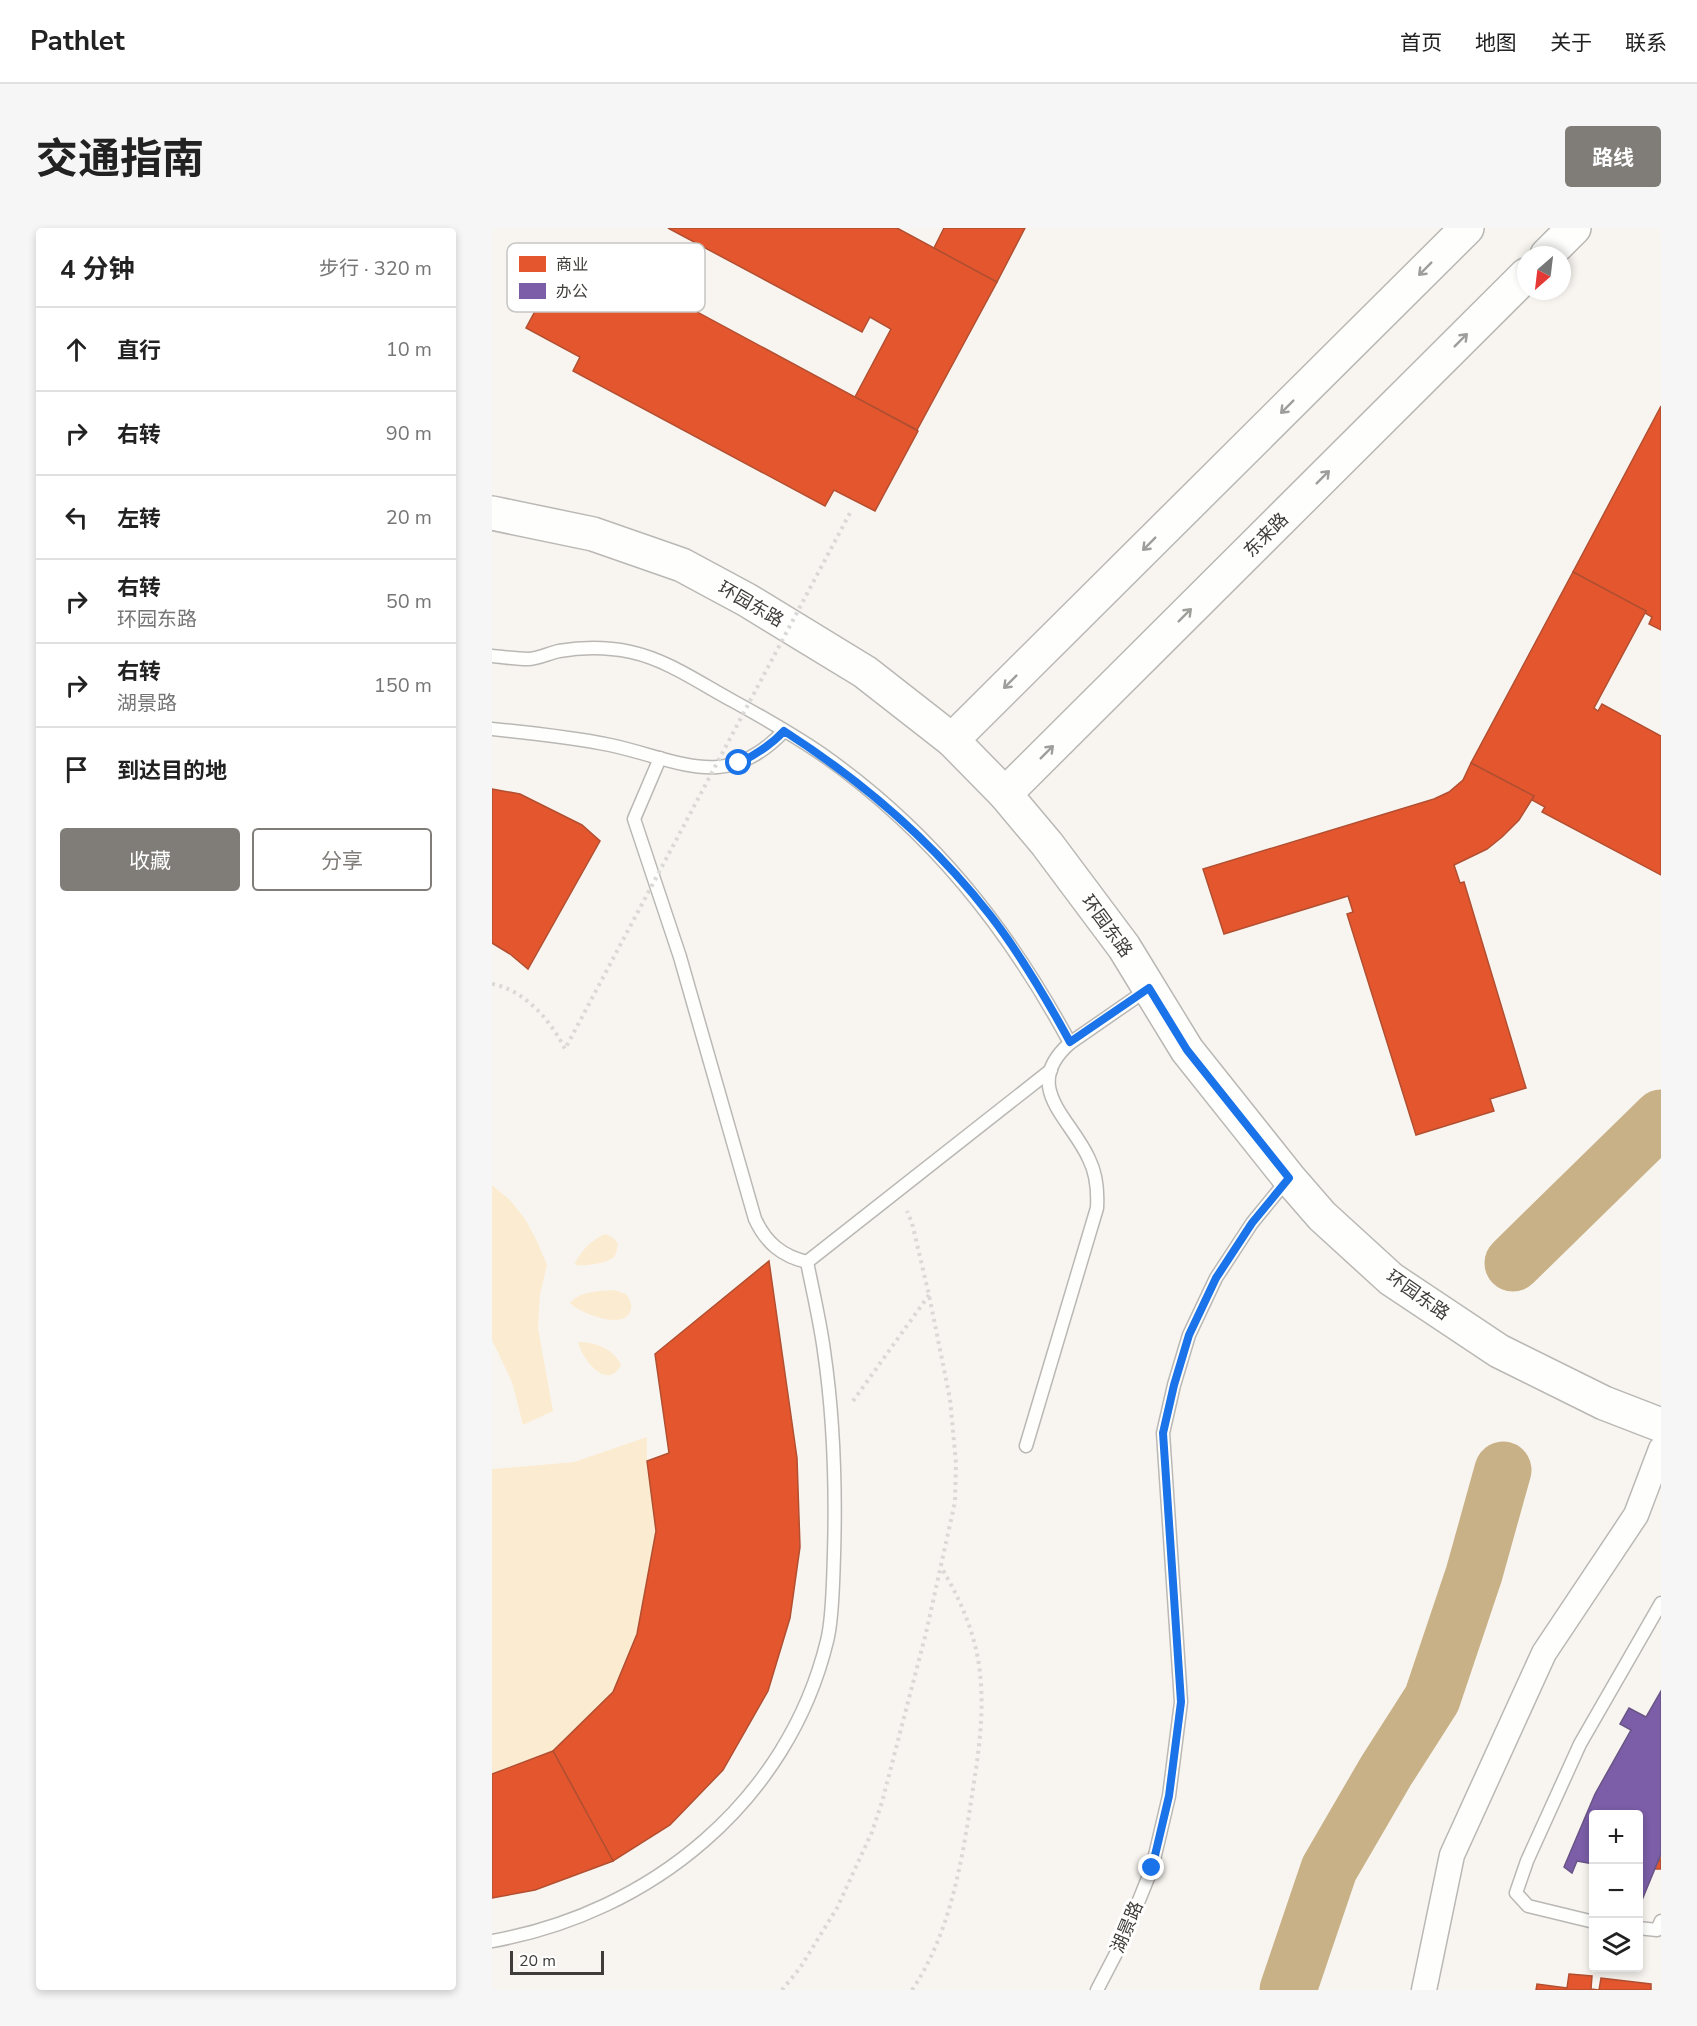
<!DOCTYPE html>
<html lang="zh">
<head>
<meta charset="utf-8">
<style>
  body { margin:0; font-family:"Nunito Sans","Noto Sans SC",sans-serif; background:#f6f6f6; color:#222 }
  .controls { position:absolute; right:18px; bottom:18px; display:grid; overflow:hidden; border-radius:6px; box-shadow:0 3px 9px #0003 }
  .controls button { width:54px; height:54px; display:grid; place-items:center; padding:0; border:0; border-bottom:2px solid #e0e0e0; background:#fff; color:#222; font:30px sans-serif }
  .compass { position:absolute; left:1025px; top:18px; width:54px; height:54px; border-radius:50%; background:#fff; box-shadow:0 3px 9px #0003; rotate:208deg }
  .scale { position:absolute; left:18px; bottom:15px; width:94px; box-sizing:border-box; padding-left:6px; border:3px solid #3f3d39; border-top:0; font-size:16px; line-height:21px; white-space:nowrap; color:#3f3d39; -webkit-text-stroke:4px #fff; paint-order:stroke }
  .stop { position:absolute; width:18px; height:18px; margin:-14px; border:4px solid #1a73e8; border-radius:50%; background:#fff }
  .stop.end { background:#1a73e8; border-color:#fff; box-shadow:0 2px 6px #0008 }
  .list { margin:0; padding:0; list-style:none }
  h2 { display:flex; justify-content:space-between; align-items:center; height:78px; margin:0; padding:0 24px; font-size:26px }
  h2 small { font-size:20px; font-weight:400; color:#767676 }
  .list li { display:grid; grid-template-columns:39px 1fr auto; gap:18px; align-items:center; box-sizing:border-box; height:84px; padding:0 24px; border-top:2px solid #e0e0e0 }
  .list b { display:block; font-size:22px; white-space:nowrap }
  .list p { margin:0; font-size:20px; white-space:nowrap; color:#767676 }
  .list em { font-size:20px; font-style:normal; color:#767676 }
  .actions { display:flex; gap:12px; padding:18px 24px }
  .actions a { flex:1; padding:14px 0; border:2px solid #807d79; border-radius:6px; text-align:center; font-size:21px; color:#807d79 }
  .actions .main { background:#807d79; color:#fff }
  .icon { flex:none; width:33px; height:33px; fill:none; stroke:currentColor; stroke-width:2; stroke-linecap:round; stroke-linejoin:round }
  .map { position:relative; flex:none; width:1169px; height:1762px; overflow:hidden; border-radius:6px }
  header { display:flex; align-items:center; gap:36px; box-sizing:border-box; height:84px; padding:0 30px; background:#fff; border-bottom:2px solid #e0e0e0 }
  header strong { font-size:28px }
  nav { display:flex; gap:33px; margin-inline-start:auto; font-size:21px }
  .intro { display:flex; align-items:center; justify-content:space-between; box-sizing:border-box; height:144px; padding:0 36px }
  h1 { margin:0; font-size:42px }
  .button { padding:15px 27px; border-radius:6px; background:#807d79; color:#fff; font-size:21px; font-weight:700 }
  main { display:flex; gap:36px; padding:0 36px }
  aside { flex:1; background:#fff; border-radius:6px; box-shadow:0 3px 9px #0003 }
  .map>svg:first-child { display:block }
</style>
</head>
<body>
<header>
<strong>Pathlet</strong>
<nav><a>首页</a><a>地图</a><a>关于</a><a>联系</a></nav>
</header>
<div class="intro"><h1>交通指南</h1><a class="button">路线</a></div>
<main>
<aside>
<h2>4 分钟<small>步行 · 320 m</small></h2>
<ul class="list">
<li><svg class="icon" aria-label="ahead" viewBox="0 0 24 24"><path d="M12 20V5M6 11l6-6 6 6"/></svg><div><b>直行</b></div><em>10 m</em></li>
<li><svg class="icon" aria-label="right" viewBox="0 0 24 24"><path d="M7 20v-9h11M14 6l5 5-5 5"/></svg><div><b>右转</b></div><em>90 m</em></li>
<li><svg class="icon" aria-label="left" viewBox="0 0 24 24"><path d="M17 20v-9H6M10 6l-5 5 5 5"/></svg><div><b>左转</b></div><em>20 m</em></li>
<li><svg class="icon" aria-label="right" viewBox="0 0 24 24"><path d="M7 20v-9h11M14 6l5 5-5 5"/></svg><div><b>右转</b><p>环园东路</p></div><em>50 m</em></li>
<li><svg class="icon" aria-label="right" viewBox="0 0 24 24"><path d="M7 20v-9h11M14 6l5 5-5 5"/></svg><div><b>右转</b><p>湖景路</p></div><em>150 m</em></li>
<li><svg class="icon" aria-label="arrive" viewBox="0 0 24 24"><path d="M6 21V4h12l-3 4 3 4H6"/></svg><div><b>到达目的地</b></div></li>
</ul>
<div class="actions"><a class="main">收藏</a><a>分享</a></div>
</aside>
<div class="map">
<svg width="1169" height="1762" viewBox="0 0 1169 1762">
  <rect width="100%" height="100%" fill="#f8f5f0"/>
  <!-- green -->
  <g fill="#fbecd1">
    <path d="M0 957 18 972 33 991 45 1013 55 1037 48 1067 46 1100 61 1183 31 1197 20 1154 0 1112Z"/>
    <path d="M113 1006 120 1009 126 1015C125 1020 125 1025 122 1029 114 1036 94 1038 83 1037V1035C90 1022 99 1012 113 1006Z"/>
    <path d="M122 1062 134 1066C138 1071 141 1078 138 1084 131 1102 87 1085 78 1075 87 1063 108 1063 122 1062Z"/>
    <path d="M86 1114C103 1114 122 1121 129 1137 115 1164 90 1131 86 1114Z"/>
    <path d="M155 1209V1233L164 1303 145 1406 121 1464 61 1523 0 1546V1241L82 1234Z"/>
  </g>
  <!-- shops -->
  <g fill="#e4572e" stroke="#b24f31" stroke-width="1.5">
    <path d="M176 0H405L505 54 425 202 363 169 399 101 378 89 370 104Z"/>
    <path d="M452 0H533L505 54 442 20Z"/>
    <path d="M79 16 426 203 383 283 342 262 333 278 81 143 88 129 34 100Z"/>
    <path d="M1169 178V402L1157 396 1160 389 1153 385 1154 383 1081 344Z"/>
    <path d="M1081 344 1154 383 1102 480 1106 483 1110 476 1169 508V647L1050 584 1053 579 1040 572 1042 568 979 535Z"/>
    <path d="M979 535 1042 568 1027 592 1010 609 995 621 962 637 968 655 972 654 1034 860 998 871 1002 883 924 907 855 686 861 684 856 668 732 706 711 641 942 571 957 564 971 552Z"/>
    <path d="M0 561 28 566 90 597 108 613 36 741 18 726 0 715Z"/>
    <path d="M277 1033 305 1230 308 1319 298 1390 276 1463 231 1542 178 1597 121 1633 61 1523 121 1464 145 1406 164 1303 155 1233 177 1225 163 1126Z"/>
    <path d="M61 1523 121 1633 43 1662 0 1670V1546Z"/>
    <path d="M1168 1629 1169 1641H1162Z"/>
    <path d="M1077 1746 1100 1748 1099 1761 1107 1762 1109 1750 1159 1756V1762H1044L1045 1756 1075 1760Z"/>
  </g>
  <!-- offices -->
  <path fill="#7b5ea7" stroke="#695486" stroke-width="1.5" d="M1169 1463V1626L1150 1672H1146V1586H1102V1636L1085 1633 1080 1645 1072 1639 1103 1566 1139 1502 1128 1496 1137 1480 1154 1489Z"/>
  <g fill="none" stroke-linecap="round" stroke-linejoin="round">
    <!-- river -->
    <g stroke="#c8b186" stroke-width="57">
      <path d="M1021 1035 1169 890"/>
      <path d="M796 1762 837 1641 894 1543 940 1471 982 1346 1011 1242"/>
    </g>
    <!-- lane casing -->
    <g stroke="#bab8b4" stroke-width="15">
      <g id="lane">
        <path d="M0 428C12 429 24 431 36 431 46 431 57 425 67 423 91 419 115 419 139 424 176 432 209 456 241 473 272 490 302 507 331 527 439 603 516 700 578 815"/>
        <path d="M0 501C40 505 79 509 118 517 188 532 233 565 292 503"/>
        <path d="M168 530 142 591 188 729 263 991C274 1015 290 1028 315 1034"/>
        <path d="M534 1218 605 980C606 963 605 947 597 931 579 890 528 859 578 815L656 761"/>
        <path d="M1102 1694 1036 1678 1024 1665 1035 1633 1088 1516 1169 1375"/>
        <path d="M1146 1700 1165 1702 1169 1693"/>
        <path d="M0 1713C159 1685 296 1573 335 1413 341 1390 341 1352 342 1327 344 1259 342 1191 332 1123 328 1093 321 1064 315 1034L559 842"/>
        <path d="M605 1762 631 1712 660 1640 677 1568 689 1474 671 1205 682 1157 697 1107 724 1050 760 995 796 951"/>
      </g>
    </g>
    <!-- street casing -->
    <g stroke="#bab8b4" stroke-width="27">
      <path id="street" d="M932 1762 960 1627 1052 1425 1144 1287 1169 1221"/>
    </g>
    <!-- secondary casing -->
    <g stroke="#bab8b4" stroke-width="36">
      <g id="secondary">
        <path d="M1055 27 1082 0"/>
        <path d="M0 285 101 306 190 337 255 372 373 444 460 512 513 566 555 616 632 719 695 822 797 950 830 988 899 1051 1007 1123 1112 1175 1169 1197"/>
        <path d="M460 512 975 0"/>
        <path d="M513 566 1034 47"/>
      </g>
    </g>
    <!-- path -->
    <g stroke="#dad9d7" stroke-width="4" stroke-dasharray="3 4.5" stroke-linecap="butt">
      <path d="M361 1173 437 1067"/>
      <path d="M290 1762 308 1740 345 1680 380 1604 390 1574 434 1405 463 1274 464 1235 458 1171 437 1067 420 995 415 983"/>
      <path d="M420 1762C458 1706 470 1634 480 1567 487 1523 494 1476 486 1431 480 1398 466 1367 449 1339"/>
    </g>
    <!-- lane -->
    <use href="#lane" stroke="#fefefd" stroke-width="12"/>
    <!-- street -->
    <use href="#street" stroke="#fefefd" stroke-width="24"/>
    <!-- secondary -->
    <use href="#secondary" stroke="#fefefd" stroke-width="33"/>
    <!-- path-bridge -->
    <path stroke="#dad9d7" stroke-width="4" stroke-dasharray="3 4.5" stroke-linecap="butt" d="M0 756C33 762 59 793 73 821L359 283"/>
  </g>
  <!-- one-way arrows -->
  <defs><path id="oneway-shaft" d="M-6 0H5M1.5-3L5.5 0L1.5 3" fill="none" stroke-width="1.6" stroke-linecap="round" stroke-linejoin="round" transform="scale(1.5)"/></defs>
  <g stroke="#9e9e9b">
    <use href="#oneway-shaft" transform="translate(933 41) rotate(135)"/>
    <use href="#oneway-shaft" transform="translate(969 112) rotate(-45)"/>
    <use href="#oneway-shaft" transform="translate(795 179) rotate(135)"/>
    <use href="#oneway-shaft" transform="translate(831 249) rotate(-45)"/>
    <use href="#oneway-shaft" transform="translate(657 316) rotate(135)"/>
    <use href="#oneway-shaft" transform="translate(693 387) rotate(-45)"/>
    <use href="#oneway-shaft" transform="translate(518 454) rotate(135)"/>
    <use href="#oneway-shaft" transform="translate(555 524) rotate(-45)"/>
  </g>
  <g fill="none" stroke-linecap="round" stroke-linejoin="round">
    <!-- route -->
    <path stroke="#1a73e8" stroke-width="8" d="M247 535C265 526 279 517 292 503 370 553 441 614 498 687 529 727 554 770 578 814L657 760 695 822 797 950 760 995 724 1050 697 1107 682 1157 671 1205 689 1474 677 1568 660 1640"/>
  </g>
  <g text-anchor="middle" stroke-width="6" stroke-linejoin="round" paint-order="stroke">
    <!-- street labels -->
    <g font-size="18" fill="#3f3d39" stroke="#fff">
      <text transform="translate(774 307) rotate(-45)" y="6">东来路</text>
      <text transform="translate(259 376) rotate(30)" y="6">环园东路</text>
      <text transform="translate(615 698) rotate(54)" y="6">环园东路</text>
      <text transform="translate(926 1067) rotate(35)" y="6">环园东路</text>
      <text transform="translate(635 1699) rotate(-67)" y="6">湖景路</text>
    </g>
  </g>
  <!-- legend -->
  <rect x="15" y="15" width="198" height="69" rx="9" fill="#fff" stroke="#c5c5c4" stroke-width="1.5"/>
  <rect x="27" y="28" width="27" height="16" fill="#e4572e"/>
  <rect x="27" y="55" width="27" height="16" fill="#7b5ea7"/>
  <g font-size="16" fill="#3f3d39">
    <text x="64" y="42">商业</text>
    <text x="64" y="69">办公</text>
  </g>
</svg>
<div class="controls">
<button>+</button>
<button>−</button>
<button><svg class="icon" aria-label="layers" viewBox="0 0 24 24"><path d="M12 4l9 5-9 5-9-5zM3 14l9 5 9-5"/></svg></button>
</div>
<svg class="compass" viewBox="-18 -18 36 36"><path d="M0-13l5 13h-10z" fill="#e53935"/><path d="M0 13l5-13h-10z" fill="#767676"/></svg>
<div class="scale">20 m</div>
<div class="stop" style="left:247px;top:535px"></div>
<div class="stop end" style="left:660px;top:1640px"></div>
</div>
</main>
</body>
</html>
